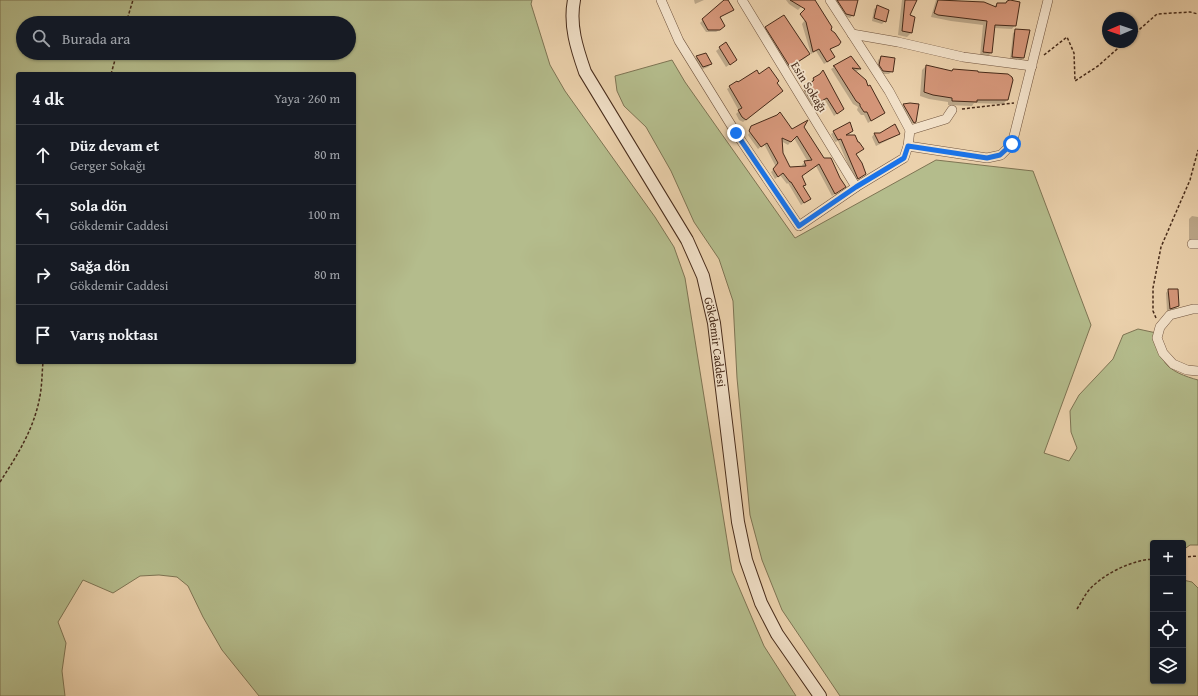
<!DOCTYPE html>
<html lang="tr">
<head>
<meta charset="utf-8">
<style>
  body { margin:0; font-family:"Gentium Book Plus",serif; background:#242831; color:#f1f3f6 }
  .controls { position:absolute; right:12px; bottom:12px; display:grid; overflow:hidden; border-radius:4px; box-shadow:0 1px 3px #0004 }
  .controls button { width:36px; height:36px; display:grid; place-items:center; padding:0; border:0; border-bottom:1px solid #363941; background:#171b24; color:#f1f3f6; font:20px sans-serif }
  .compass { position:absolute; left:1102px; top:12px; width:36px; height:36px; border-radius:50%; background:#171b24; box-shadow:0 1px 3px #0004; rotate:268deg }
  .stop { position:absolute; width:12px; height:12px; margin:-9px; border:3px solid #1a73e8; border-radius:50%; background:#fff }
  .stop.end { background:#1a73e8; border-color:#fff; box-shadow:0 1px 4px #0008 }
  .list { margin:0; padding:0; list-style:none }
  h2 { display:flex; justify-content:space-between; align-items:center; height:52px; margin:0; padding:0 16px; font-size:17px }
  h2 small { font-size:13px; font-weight:400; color:#9ea1a6 }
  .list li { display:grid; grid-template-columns:26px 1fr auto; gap:12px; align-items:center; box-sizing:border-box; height:60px; padding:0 16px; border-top:1px solid #363941 }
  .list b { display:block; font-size:15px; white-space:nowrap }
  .list p { margin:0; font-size:13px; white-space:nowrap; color:#9ea1a6 }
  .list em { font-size:13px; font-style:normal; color:#9ea1a6 }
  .icon { flex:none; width:22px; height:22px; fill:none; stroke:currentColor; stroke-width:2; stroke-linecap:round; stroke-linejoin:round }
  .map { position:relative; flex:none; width:1198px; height:696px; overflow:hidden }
  .search { position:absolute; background:#171b24; box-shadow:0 1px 3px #0004; left:16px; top:16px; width:340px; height:44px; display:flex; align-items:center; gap:10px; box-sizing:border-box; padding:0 14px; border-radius:22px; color:#9ea1a6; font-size:15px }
  .panel { position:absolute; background:#171b24; box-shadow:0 1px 3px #0004; left:16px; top:72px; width:340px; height:292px; border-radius:4px }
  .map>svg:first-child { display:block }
</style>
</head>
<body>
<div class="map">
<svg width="1198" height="696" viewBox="0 0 1198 696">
  <rect width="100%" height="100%" fill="#ebd1ac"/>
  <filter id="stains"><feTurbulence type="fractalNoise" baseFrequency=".005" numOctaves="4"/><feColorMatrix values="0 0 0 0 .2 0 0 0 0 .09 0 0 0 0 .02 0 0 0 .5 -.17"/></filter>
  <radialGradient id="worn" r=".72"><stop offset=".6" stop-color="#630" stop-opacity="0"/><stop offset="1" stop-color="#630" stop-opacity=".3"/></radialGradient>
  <!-- green -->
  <g fill="#b4bc8c" stroke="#7e7453" fill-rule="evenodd">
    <path d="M0 0H532L531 4 550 65 565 91 655 217 674 247 685 278 732 571 764 646 796 696H259L222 650 203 617 188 586 177 577 159 575 140 576 113 593 83 580 58 622 66 643 62 671 65 696H0ZM23 23H349V53H23ZM18 74H354V362H18Z"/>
    <path d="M672 60 685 82 795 238 936 160 1033 171 1091 325 1044 453 1069 461 1077 448 1071 432 1070 411 1079 395 1113 359 1123 335 1138 329 1161 334C1162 340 1161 354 1163 359 1168 371 1187 377 1198 380V545H1190L1183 550V543H1153V681H1183V580L1192 582 1198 588V696H840L782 610 762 560 750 515 737 378 733 301 719 259 694 222 671 171 646 127 624 106 617 91 615 76Z"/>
  </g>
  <!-- shadow -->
  <g fill="#0003" fill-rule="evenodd">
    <path d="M694 0H704L695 4Z"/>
    <path d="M786 0H804L801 7 798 10 789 4Z"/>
    <path d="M833 0H857L853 15 850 18 843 16Z"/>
    <path d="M902 0H915L908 16 914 17 911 33 907 37 898 35Z"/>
    <path d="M936 0H952L994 7 997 4 1015 25 1012 29 994 28 991 53 987 57 980 56 983 25 951 21 931 17Z"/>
    <path d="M814 7 838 44 829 50 831 60 824 64 816 51 811 54 802 24Z"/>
    <path d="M877 7 885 21 882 24 872 21 874 9Z"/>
    <path d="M733 10 719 18 721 29 716 32H706L700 23 711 12Z"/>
    <path d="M766 27 809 54 805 58 785 70 762 31Z"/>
    <path d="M1016 31H1029L1023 58 1020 61 1010 60 1013 33Z"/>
    <path d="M726 43 736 60 726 67 716 51Z"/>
    <path d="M697 57 711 64 708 67 700 70 694 60Z"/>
    <path d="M850 57 860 69 857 71H854L868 87 884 113 868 123 864 115H861L857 110 858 107 853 104 831 69Z"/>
    <path d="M881 57 892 71 889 74H880L877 68 878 60Z"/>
    <path d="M926 66 951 72 953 70 1007 100 1003 104 974 103 972 106 948 105V102L929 99 920 96 922 70Z"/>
    <path d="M819 76 843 109 834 116 825 100 812 106 803 92 812 83 811 82 813 79Z"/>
    <path d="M776 83 779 94 743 122 739 120 736 114 739 111 727 89 730 87Z"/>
    <path d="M903 105H917L915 121 911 125 900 107Z"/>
    <path d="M802 127 842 189 832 196 816 166 801 176 804 185 802 187 810 199 801 205 788 183 787 184 780 175 775 179 771 172 776 167 764 144 758 149 748 135 752 128 792 131ZM794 138 808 162H805L802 165 803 167 790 168 782 153 781 141 788 145Z"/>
    <path d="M852 131 845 137 863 149 855 155 865 174 855 181 838 141 835 142 831 134 834 132Z"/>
    <path d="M899 133 896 136 876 146 872 137 874 134Z"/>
    <path d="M1192 216 1198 217V242L1189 241V219Z"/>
    <path d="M1168 290 1178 306 1175 309 1167 311 1166 293Z"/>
  </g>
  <!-- building -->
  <g fill="#d49679" stroke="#472b1a" fill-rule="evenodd">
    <path d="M724 0H728L734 10 720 17 725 26 720 30H708L702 19Z"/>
    <path d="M790 0H815L832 27 831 30 835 33 841 42 839 45 830 49 835 57 827 62 819 49 813 52 806 22 800 14 805 9Z"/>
    <path d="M837 0H858L854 16 846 14Z"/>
    <path d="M905 0H917L910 15 915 17 912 33 902 31Z"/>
    <path d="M938 0 984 2 996 7 997 3H1006L1007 1 1010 0 1020 2 1016 26 995 25 992 53 983 52 987 21 938 15 934 13Z"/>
    <path d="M877 5 889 10 886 22 874 18Z"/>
    <path d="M784 15 810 54 790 67 765 27Z"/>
    <path d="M1015 29 1030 30 1024 58 1012 57Z"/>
    <path d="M726 42 737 60 730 65 719 47Z"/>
    <path d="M706 53 712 64 703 67 696 56Z"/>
    <path d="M851 56 861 69 852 68 866 80 868 86 870 85 885 113 871 121 867 112H864L860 106V104L856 101 834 66H833Z"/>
    <path d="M881 56 895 58 893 72 883 71 879 65Z"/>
    <path d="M926 65 952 71 953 69 978 71V72L1008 74 1012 77 1013 80 1008 100H977V102L952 101V98L933 95 924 92Z"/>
    <path d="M769 67 779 81 777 83 783 91 746 120 742 117 738 110 742 108 729 86 737 81 738 82 757 70 759 74Z"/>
    <path d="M823 70 844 109 837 114 827 98 814 105 804 89 814 80 813 78 820 74Z"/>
    <path d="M910 103 919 104 916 122 914 123 903 104Z"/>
    <path d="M780 112 792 129 808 120 804 127 824 158H831L840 178 846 187 835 194 819 164 802 176 806 185 803 186 811 199 804 203 791 182H790L783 173 778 177 773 169 778 163 767 143 761 147 749 131 751 126 777 115ZM797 136 812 160 804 161 806 166 790 167 783 153 782 138 791 142Z"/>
    <path d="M850 122 853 131 846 135H855L858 142H859L864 149 856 154 862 163 866 174 858 179 841 139 838 140 833 131Z"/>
    <path d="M895 124 900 134 879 143 874 133H880Z"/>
    <path d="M1168 289H1178L1179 306 1170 309Z"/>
  </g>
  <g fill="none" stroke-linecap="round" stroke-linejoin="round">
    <!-- street casing -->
    <g stroke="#70543e" stroke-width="10">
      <g id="street">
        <path d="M661 0 679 41 736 133 799 226 856 187 904 158 908 146 910 130 889 91 830 0"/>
        <path d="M742 0 856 187"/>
        <path d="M852 34 898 42 963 57 1032 66"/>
        <path d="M910 130 946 119 952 110"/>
        <path d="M908 146 987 158 1001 155 1012 144 1048 0"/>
        <path d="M1192 244H1198"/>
        <path d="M1198 309H1193L1170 315 1160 327 1157 338 1163 353 1173 364 1187 370 1198 371"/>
      </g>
    </g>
    <!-- secondary casing -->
    <g stroke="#472b1a" stroke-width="14">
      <g id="secondary">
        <path id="s1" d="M574 0C569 25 577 49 585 72L687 240 703 276 714 323 738 522 746 560 761 603 777 634 820 696"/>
      </g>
    </g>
    <!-- path -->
    <g stroke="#472b1a" stroke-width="1.5" stroke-dasharray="3 2" stroke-linecap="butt">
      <path d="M126 23 133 0"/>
      <path d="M1132 36 1157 14 1190 12 1198 14"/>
      <path d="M1044 55 1067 37 1074 53 1075 81 1098 66 1125 42"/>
      <path d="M111 74 117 53"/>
      <path d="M962 109 1014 103"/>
      <path d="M1156 318 1153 311V288L1161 247 1190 180 1198 150"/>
      <path d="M0 482C18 454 34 429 40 396 42 385 42 373 43 362"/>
      <path d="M1183 557 1198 556"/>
      <path d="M1077 609C1081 603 1084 596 1089 590 1103 574 1132 560 1153 559"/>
    </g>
    <!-- street -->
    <use href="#street" stroke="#f2e1c9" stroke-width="9"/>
    <!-- secondary -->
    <use href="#secondary" stroke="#f2e1c9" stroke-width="12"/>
  </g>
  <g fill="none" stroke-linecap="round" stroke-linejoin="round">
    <!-- route -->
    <path stroke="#1a73e8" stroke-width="5" d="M736 133 799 226 856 187 904 158 908 146 987 158 1000 155 1012 144"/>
  </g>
  <g text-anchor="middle" stroke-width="3.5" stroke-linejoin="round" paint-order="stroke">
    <!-- street labels -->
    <g font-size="12" fill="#472b1a" stroke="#f2e1c9">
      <text transform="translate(809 87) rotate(58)" y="4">Esin Sokağı</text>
      <text dy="4" stroke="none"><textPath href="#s1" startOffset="377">Gökdemir Caddesi</textPath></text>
    </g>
  </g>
  <rect width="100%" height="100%" filter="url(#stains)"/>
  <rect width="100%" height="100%" fill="url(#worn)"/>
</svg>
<div class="controls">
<button>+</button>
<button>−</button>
<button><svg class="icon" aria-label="locate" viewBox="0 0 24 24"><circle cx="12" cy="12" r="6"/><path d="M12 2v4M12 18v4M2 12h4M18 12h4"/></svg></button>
<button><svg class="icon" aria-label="layers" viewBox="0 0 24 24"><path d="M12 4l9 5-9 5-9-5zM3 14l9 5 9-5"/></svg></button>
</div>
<svg class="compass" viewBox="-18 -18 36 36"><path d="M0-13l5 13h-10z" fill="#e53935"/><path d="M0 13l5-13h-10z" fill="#9ea1a6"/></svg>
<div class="stop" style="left:1012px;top:144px"></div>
<div class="stop end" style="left:736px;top:133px"></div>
<div class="search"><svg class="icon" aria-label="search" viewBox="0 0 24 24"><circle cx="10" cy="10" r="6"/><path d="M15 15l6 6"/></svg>Burada ara</div>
<section class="panel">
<h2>4 dk<small>Yaya · 260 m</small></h2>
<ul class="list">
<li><svg class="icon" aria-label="ahead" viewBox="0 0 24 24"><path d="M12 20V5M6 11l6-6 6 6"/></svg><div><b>Düz devam et</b><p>Gerger Sokağı</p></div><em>80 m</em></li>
<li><svg class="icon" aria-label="left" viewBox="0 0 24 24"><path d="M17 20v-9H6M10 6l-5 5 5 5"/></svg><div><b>Sola dön</b><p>Gökdemir Caddesi</p></div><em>100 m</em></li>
<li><svg class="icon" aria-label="right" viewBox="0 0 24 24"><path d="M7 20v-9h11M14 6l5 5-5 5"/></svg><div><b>Sağa dön</b><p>Gökdemir Caddesi</p></div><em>80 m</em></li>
<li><svg class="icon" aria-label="arrive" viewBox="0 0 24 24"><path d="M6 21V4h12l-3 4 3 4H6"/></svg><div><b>Varış noktası</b></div></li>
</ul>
</section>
</div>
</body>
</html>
